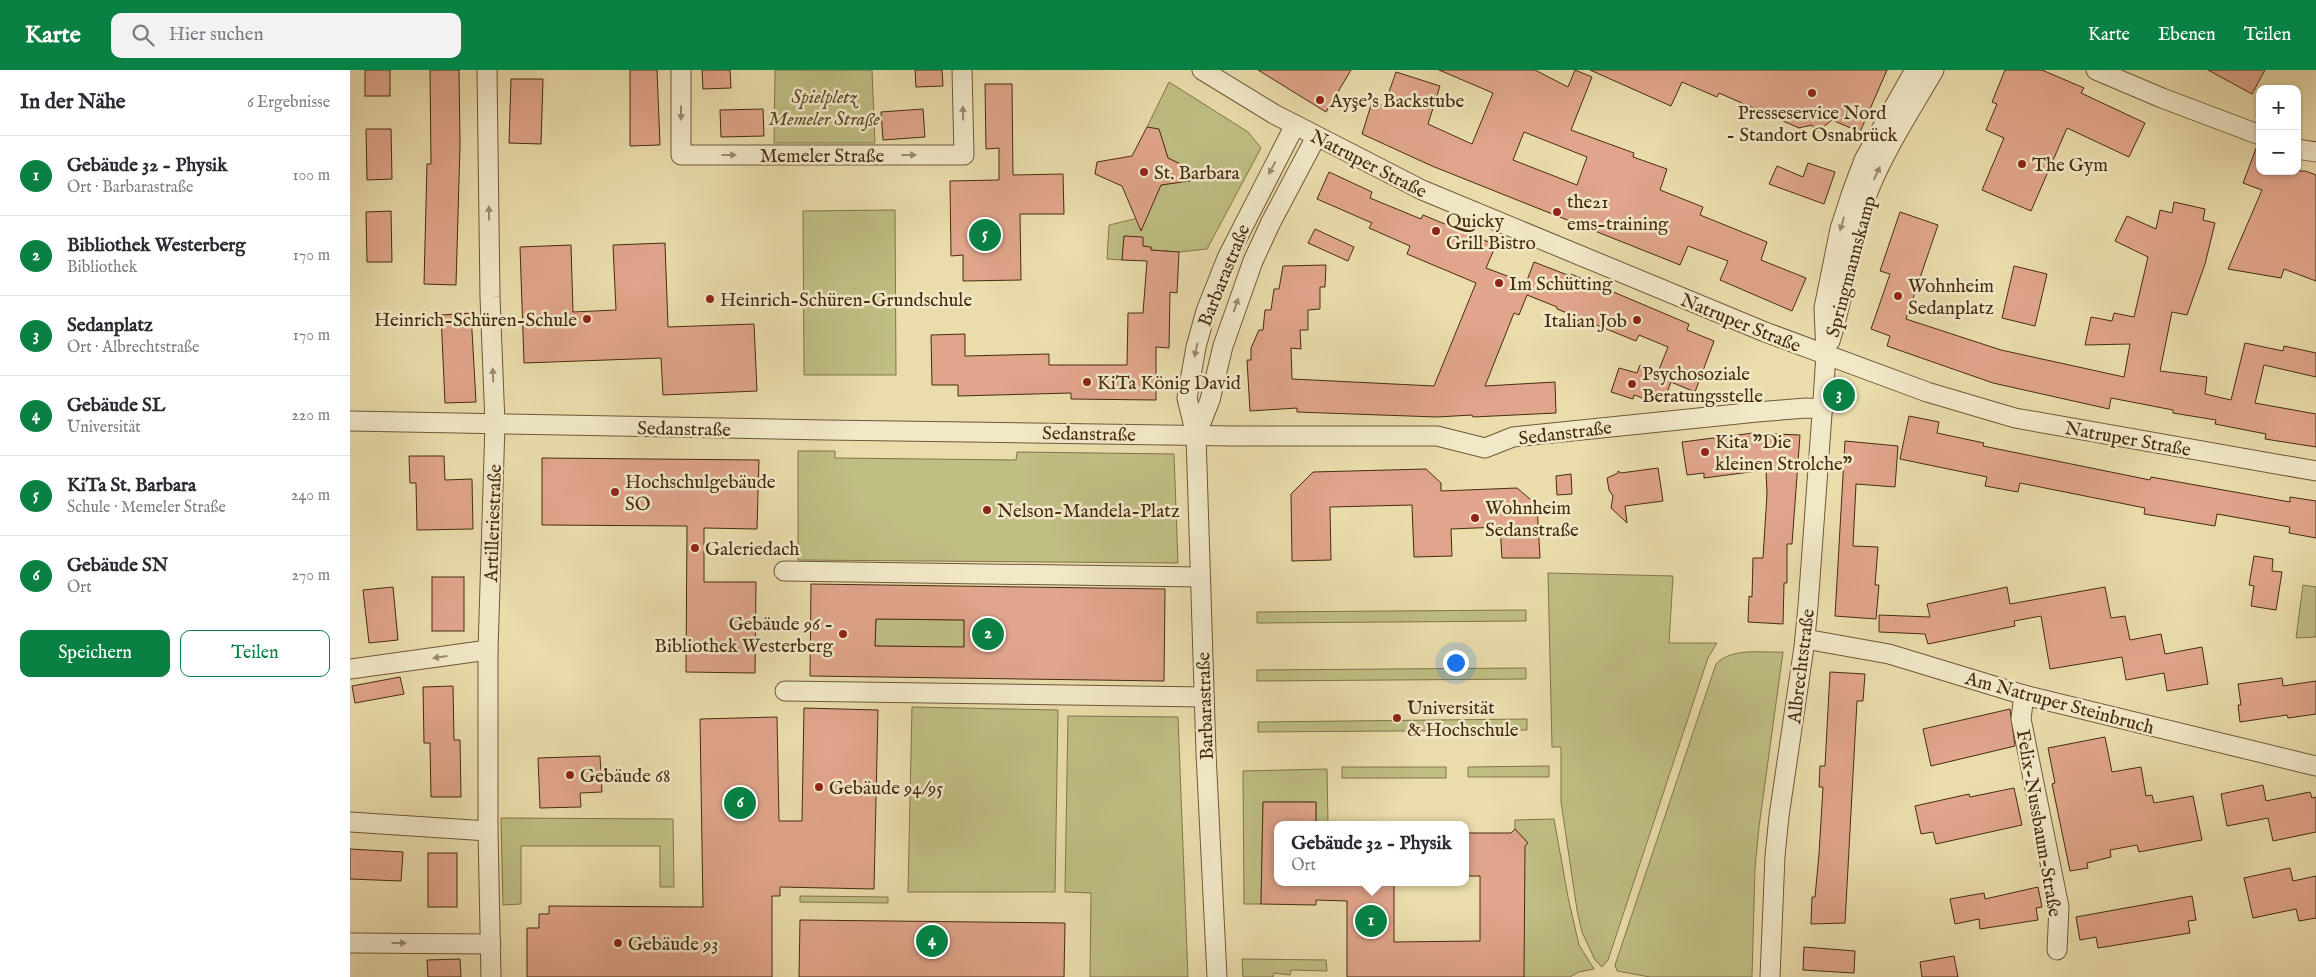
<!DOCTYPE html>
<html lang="de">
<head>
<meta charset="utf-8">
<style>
  body { margin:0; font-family:"IM FELL English",serif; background:#f2f2f3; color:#2b2b33 }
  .controls { position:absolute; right:15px; top:15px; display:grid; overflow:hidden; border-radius:10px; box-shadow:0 1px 4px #0004 }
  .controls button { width:45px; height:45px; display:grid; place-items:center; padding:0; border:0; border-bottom:1px solid #e1e1e2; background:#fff; color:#2b2b33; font:25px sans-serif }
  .you { position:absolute; left:1105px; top:592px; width:18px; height:18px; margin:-12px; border:4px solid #fff; border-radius:50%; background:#1a73e8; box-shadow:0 0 0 8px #1a73e833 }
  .badge { display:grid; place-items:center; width:32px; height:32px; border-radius:50%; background:#0b8043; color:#fff; font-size:16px; font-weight:700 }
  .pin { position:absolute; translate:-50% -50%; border:2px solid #fff; box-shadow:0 1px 5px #0006 }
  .popup { position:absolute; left:924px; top:751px; width:195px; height:65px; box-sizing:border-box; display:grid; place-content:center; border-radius:10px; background:#fff; filter:drop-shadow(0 1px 4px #0005); font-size:16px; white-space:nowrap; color:#7c7c81 }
  .popup b { font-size:19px; color:#2b2b33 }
  .popup::after { content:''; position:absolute; left:50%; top:100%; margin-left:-10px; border:10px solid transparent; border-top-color:#fff }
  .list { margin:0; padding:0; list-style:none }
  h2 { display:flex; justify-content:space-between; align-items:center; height:65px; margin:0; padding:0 20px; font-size:21px }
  h2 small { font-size:16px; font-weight:400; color:#7c7c81 }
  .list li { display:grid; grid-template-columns:32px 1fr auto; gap:15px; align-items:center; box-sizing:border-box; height:80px; padding:0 20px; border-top:1px solid #e1e1e2 }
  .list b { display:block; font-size:19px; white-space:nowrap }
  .list p { margin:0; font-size:16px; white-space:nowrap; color:#7c7c81 }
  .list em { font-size:16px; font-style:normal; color:#7c7c81 }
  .actions { display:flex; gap:10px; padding:15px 20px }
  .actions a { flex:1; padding:11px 0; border:1px solid #0b8043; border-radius:10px; text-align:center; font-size:18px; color:#0b8043 }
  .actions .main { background:#0b8043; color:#fff }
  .icon { flex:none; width:28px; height:28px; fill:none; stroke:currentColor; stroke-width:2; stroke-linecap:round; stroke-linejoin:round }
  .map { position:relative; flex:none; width:1966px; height:907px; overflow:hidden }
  header { display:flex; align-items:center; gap:30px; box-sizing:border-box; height:70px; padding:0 25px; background:#0b8043; color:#fff }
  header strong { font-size:24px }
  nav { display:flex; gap:28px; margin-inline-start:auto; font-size:18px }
  .search { width:350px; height:45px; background:#f2f2f3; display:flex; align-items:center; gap:12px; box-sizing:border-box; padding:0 18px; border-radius:10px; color:#7c7c81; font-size:19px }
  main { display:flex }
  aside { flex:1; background:#fff }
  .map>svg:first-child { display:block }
</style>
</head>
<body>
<header>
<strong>Karte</strong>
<div class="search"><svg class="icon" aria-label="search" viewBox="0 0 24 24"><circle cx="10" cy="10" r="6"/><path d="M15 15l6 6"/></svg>Hier suchen</div>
<nav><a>Karte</a><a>Ebenen</a><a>Teilen</a></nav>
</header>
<main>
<aside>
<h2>In der Nähe<small>6 Ergebnisse</small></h2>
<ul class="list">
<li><span class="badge">1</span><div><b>Gebäude 32 - Physik</b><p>Ort · Barbarastraße</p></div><em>100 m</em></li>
<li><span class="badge">2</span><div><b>Bibliothek Westerberg</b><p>Bibliothek</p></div><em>170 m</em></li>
<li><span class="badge">3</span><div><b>Sedanplatz</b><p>Ort · Albrechtstraße</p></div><em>170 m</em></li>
<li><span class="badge">4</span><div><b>Gebäude SL</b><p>Universität</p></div><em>220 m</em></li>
<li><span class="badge">5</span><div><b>KiTa St. Barbara</b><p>Schule · Memeler Straße</p></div><em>240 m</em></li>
<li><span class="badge">6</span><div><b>Gebäude SN</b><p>Ort</p></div><em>270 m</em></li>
</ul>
<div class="actions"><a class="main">Speichern</a><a>Teilen</a></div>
</aside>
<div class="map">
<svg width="1966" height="907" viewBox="0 0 1966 907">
  <rect width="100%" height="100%" fill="#eadcab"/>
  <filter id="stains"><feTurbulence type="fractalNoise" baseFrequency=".004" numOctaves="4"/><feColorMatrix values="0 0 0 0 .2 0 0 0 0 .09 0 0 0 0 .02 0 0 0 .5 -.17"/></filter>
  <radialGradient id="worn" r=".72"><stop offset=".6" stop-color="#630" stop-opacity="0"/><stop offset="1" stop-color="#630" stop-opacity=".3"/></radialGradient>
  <!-- green -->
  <g fill="#bfbe83" stroke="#83754a">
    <path d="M425 0H522L525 73H424Z"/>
    <path d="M819 12 898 62 911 78 857 179 829 182 801 180V177L793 176 774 166 772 190 757 189 759 155 797 146 811 115 840 110 842 100 818 88 809 60 797 57Z"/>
    <path d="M545 140 546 305H454L453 141Z"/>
    <path d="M448 381H485V388L666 390 667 382 824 384 828 493 448 490Z"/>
    <path d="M1198 503 1323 506 1319 573H1367L1358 588 1258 890 1252 897 1245 890 1232 862 1227 840 1211 732V677H1202Z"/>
    <path d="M1953 515 1966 517V567L1946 568Z"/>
    <path d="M1176 540V551L907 553V542Z"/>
    <path d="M526 549 614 550V577L525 576Z"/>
    <path d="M1433 582 1409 757 1405 798 1402 907H1300L1267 901 1265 895 1366 594C1382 577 1412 583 1433 582Z"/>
    <path d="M1176 598V609L907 611V600Z"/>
    <path d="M562 637 708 640 705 822H558Z"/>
    <path d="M718 646 828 647 838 907H740L741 823 715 822Z"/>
    <path d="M1177 649V660L908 662V652Z"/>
    <path d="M1199 696V707H1118V697Z"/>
    <rect x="992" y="697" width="104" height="11"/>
    <path d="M977 699 978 753H1005V755H966V732H913L911 834H894L893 701Z"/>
    <path d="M151 748 323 749 324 817H310V776H171V834L153 835Z"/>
    <path d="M1204 749 1218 827 1229 875 1244 899 1229 902 1220 907H1175L1169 901 1171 780 1178 773 1165 759V750Z"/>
    <path d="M450 826 538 827V833L450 832Z"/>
    <path d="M892 889 976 890 977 901 941 900 940 905 924 903 923 907H893Z"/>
  </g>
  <!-- building -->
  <g fill="#e0a58b" stroke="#472c11" fill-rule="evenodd">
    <rect x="15" y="0" width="25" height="26"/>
    <path d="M80 0H109L110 75 106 215 74 214 77 94H81Z"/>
    <path d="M280 0H307L310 75 280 76Z"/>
    <path d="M352 0H380L381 18 353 19Z"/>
    <path d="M565 0H592L593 16 566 17Z"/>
    <path d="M908 0H1001L976 42Z"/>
    <path d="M1089 0H1185L1218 17 1225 0 1242 7 1221 60 1284 83 1283 87 1317 99 1310 120 1353 137 1350 145 1417 172 1411 190 1456 208 1442 241 1370 210 1378 191 1338 176 1330 195 1082 96 1012 64 1022 32 1034 36 1046 2 1090 16 1078 54 1122 74 1143 23ZM1174 62 1237 87 1227 115 1163 90Z"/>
    <path d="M1240 0H1537L1510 62 1482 50 1467 62 1462 55 1449 58 1369 23 1367 27 1332 12 1321 36Z"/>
    <path d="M1655 0H1692L1734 18 1731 23 1795 53 1779 87 1717 58 1681 141 1632 120 1654 68 1636 60 1647 34 1642 32Z"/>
    <path d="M1858 0H1915L1902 24Z"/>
    <path d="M161 9H193L191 74 159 73Z"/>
    <path d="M635 14H662L663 105 713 104 714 144H670L671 210 613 211V185L601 186 600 111 649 110V78L636 79Z"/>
    <path d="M413 39 414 66 371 67 370 40Z"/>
    <path d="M573 39 575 67 533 70 531 42Z"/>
    <path d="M797 57 809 59 818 88 842 100 840 111 811 115 791 161 772 116 745 104 747 92 782 86Z"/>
    <path d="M16 59H41L42 109 17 110Z"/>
    <path d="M1907 76H1910V101H1955L1966 105V211L1934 199 1931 208 1878 199 1912 120 1893 113Z"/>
    <path d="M1458 93 1485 102 1474 134 1419 114 1427 96 1453 107Z"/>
    <path d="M979 102 1022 122 1020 128 1071 149 1073 145 1146 175 1136 198 1176 213 1184 192 1220 206 1221 204 1339 254 1337 260 1364 271 1345 322 1321 312 1314 330 1303 326 1301 331 1284 325 1283 329 1261 322 1269 298 1287 303 1290 295 1308 302 1318 277 1289 265 1286 271 1207 239V237L1177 225 1169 245 1164 243 1135 316 1205 312 1206 343 1123 347 1122 345 1087 347 947 342V338L900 341 897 290H901V278L909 260H913L915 240H921L924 219H929L933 196 976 195 975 217H970V239L958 240V260H950L951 279 941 278 942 309 1084 316 1126 213 1057 184 1060 176 1019 158 1022 153 967 129Z"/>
    <path d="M1824 132 1855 139 1853 150 1865 153 1855 194 1837 245 1822 242 1810 301 1857 307 1855 324 1881 330 1895 273 1933 281 1934 276 1966 283V307L1914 295 1905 333 1966 344V377L1915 369 1916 364 1865 354 1866 350 1823 343V340L1761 328 1759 339 1643 313 1537 276 1540 266 1521 259 1540 204 1530 201 1550 142 1588 155 1556 249 1651 280 1774 307 1780 274 1735 275 1741 247 1762 251 1764 243 1784 247 1798 187 1765 171 1777 146 1806 159 1810 140 1822 143Z"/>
    <path d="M41 141 42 192H17L16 142Z"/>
    <path d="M965 159 1004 177 998 191 958 173Z"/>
    <path d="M774 166 793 167V176L801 177V180L829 182 827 223 820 222 819 278 806 277V330L721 329V323L608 326V315H582L581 265 615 264V286L699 284V295H777L778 243H793L797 191 772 190Z"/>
    <path d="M315 173 318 257 404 254 407 321 313 325 311 288 174 293 170 177 221 175 223 242 266 240 263 175Z"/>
    <path d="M1664 196 1697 204 1685 256 1652 248Z"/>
    <path d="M121 243 126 332 95 333 91 245Z"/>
    <path d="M1559 346 1589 352 1587 363 1634 373 1633 376 1800 410 1801 407 1940 432V427L1966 431V468L1939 463 1940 457 1867 444 1865 456 1794 444 1795 438 1670 413 1668 422 1635 416 1637 407 1550 389Z"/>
    <path d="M1403 363 1450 365 1442 474H1437V513H1434L1433 554 1398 552 1399 526 1402 527 1403 488H1413L1417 424 1416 400 1354 408V403L1337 405 1332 372Z"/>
    <path d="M1495 371 1548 376 1545 417 1506 414 1503 476 1528 477 1525 515H1529L1526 549 1485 546Z"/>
    <path d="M59 386H94L95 410 122 409 123 459 67 460 66 413H60Z"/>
    <path d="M192 388 409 390 407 459 354 458V512H406L405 603 336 602 337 456 192 455Z"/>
    <path d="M1308 398 1313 431 1275 436 1277 453 1261 438 1263 426 1259 420 1257 408 1268 403V401L1271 403Z"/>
    <path d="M1076 399 1091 413V421L1167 418 1187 435 1190 488H1152L1150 457 1101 459 1102 486 1064 487 1062 435 980 437 981 490 942 491 941 424 963 402Z"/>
    <path d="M1221 404 1222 424 1207 425 1206 406Z"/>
    <path d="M1904 486 1923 489 1922 501 1932 502 1926 540 1901 536 1904 516 1899 515Z"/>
    <rect x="82" y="507" width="32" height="54"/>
    <path d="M461 514 815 519 814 611 460 606ZM526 549 614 550V577L525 576Z"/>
    <path d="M43 517 48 570 19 573 13 520Z"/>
    <path d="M1657 517 1660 534 1755 517 1761 548 1775 546 1780 570 1811 564 1815 584 1852 577 1858 614 1817 621 1814 603 1776 610 1772 587 1700 599 1691 546 1664 551 1665 556 1578 574 1575 564 1529 562V545L1580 547 1577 534Z"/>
    <path d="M1480 602 1515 604 1513 631H1507L1495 853 1461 854 1462 827H1465L1469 784 1473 717H1469L1470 696H1475Z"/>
    <path d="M50 607 54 624 5 633 2 616Z"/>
    <path d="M1932 608 1933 616 1966 611V644L1938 648 1937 645 1890 652 1888 635H1891L1888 614Z"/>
    <path d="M103 616 104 670H110L111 727H81L80 673H74L73 617Z"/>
    <path d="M454 638 528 640 524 819 430 817V826H422V907H177V858H189V844H199V836L353 837 350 649 427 647 429 751H452Z"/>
    <path d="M1660 639 1665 676 1581 696 1573 659Z"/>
    <path d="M1755 667 1762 702 1791 697 1796 726 1802 725 1804 733 1843 726 1852 770 1789 782 1787 775 1760 780 1761 787 1737 793 1738 798 1720 801 1702 714 1705 713 1698 678Z"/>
    <path d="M250 686 252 722 230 723 231 737 190 738 188 688Z"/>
    <path d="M1913 715 1916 731 1960 722 1962 728 1966 727V762L1923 771 1918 748 1877 756 1871 724Z"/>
    <path d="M1664 718 1672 755 1586 774 1583 762 1571 764 1565 736 1619 724 1620 727Z"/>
    <path d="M913 732H966V755H927V812H1044V872L1130 871V806H1115V763H1161L1165 759 1178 773 1175 776 1174 907H997V831L966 830V835L911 834Z"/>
    <path d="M0 779 53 782 51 811 0 809Z"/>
    <rect x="78" y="783" width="29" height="54"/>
    <path d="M1940 798 1943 811 1966 806V848L1949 851 1946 839 1903 848 1894 808Z"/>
    <path d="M1688 817 1692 837 1686 838 1688 850 1630 859 1629 849 1605 854 1600 829 1634 823 1635 829Z"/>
    <path d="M1842 826 1846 850 1838 851 1840 863 1748 878 1746 867 1730 870 1726 847Z"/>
    <path d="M450 850 715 853 714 907H449Z"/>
    <path d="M1454 877 1505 881 1504 903 1453 900Z"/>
    <path d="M1604 886 1608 907H1572L1570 892Z"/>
    <path d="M110 889 111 907H78L77 890Z"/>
  </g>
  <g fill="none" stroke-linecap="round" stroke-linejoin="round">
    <!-- minor casing -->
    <g stroke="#705838" stroke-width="21">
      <g id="minor">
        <path d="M137 0 140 227 145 354 138 580V761L141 907"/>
        <path d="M331 0V85H614L612 0"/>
        <path d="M852 0 924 44 1072 120 1415 262 1577 322 1665 348 1966 401"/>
        <path d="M1746 0 1812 28 1910 65"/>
        <path d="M1947 79 1966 82"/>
        <path d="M1480 271C1496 221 1500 166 1520 117 1537 76 1562 38 1584 0"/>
        <path d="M0 351 476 360 882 366H1087L1135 378 1163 367 1407 342 1456 338 1473 339"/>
        <path d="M846 365 860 330 873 276 903 191 921 152 966 67"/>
        <path d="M434 501 849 507"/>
        <path d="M1455 569 1539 584 1674 625 1966 696"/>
        <path d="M0 599 138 580"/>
        <path d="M435 621 854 627"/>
        <path d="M1674 625 1671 649 1709 837 1707 880"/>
        <path d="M0 752 138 761"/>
        <path d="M0 873 141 874"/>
        <path d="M867 907 856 683 846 365 837 328 846 277 856 241 877 188 945 55"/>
        <path d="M1420 907 1425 786 1429 746 1454 577 1458 536 1473 330 1476 284 1474 238 1490 159 1502 122 1514 90 1565 0"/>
      </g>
    </g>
    <!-- minor -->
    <use href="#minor" stroke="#f1e8c8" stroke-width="19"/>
  </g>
  <!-- one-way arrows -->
  <defs><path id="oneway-solid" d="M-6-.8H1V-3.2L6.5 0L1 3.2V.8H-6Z" transform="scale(1.25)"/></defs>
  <g fill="#9c8a6c">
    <use href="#oneway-solid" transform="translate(331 43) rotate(90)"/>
    <use href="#oneway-solid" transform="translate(613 43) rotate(-91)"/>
    <use href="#oneway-solid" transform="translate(379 85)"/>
    <use href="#oneway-solid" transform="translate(559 85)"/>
    <use href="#oneway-solid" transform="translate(922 98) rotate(118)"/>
    <use href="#oneway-solid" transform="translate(1527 103) rotate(-65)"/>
    <use href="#oneway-solid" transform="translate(139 143) rotate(-91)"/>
    <use href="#oneway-solid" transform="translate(1492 154) rotate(106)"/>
    <use href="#oneway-solid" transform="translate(886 235) rotate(-71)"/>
    <use href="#oneway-solid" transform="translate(846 280) rotate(102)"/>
    <use href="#oneway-solid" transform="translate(143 305) rotate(-92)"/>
    <use href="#oneway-solid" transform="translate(90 587) rotate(172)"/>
    <use href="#oneway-solid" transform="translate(49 873)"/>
  </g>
  <!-- markers -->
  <g fill="#8f2418" stroke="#f1e8c8" stroke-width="2">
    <circle cx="1462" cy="23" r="5"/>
    <circle cx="970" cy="30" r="5"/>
    <circle cx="1672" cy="94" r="5"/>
    <circle cx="794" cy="102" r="5"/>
    <circle cx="1207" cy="142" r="5"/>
    <circle cx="1086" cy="161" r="5"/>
    <circle cx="1149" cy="213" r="5"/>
    <circle cx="1548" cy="226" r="5"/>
    <circle cx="360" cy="229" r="5"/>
    <circle cx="237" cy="249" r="5"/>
    <circle cx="1287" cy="250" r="5"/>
    <circle cx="737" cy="312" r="5"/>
    <circle cx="1282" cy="314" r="5"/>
    <circle cx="1355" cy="382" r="5"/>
    <circle cx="265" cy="422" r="5"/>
    <circle cx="637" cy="440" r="5"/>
    <circle cx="1125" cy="448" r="5"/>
    <circle cx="345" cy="478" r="5"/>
    <circle cx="493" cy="564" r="5"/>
    <circle cx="1047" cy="648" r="5"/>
    <circle cx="220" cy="705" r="5"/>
    <circle cx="469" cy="717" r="5"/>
    <circle cx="268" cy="873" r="5"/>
  </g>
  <g text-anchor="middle" stroke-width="5" stroke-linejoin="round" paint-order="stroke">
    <!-- park labels -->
    <g font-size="19" font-style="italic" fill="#5f4928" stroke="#f1e8c8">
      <text x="474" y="33">Spielpletz<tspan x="474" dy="22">Memeler Straße</tspan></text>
    </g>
    <!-- poi labels -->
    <g font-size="19" fill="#472c11" stroke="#f1e8c8" text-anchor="start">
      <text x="980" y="37">Ayşe's Backstube</text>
      <text x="1462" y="49" text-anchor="middle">Presseservice Nord<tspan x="1462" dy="22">- Standort Osnabrück</tspan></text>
      <text x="1682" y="101">The Gym</text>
      <text x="804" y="109">St. Barbara</text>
      <text x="1217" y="138">the21<tspan x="1217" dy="22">ems-training</tspan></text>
      <text x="1096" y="157">Quicky<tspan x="1096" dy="22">Grill Bistro</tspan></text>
      <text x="1159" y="220">Im Schütting</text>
      <text x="1558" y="222">Wohnheim<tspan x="1558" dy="22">Sedanplatz</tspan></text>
      <text x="370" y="236">Heinrich-Schüren-Grundschule</text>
      <text x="227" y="256" text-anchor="end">Heinrich-Schüren-Schule</text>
      <text x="1277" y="257" text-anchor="end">Italian Job</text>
      <text x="1292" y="310">Psychosoziale<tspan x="1292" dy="22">Beratungsstelle</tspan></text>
      <text x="747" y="319">KiTa König David</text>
      <text x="1365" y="378">Kita "Die<tspan x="1365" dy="22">kleinen Strolche"</tspan></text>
      <text x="275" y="418">Hochschulgebäude<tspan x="275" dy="22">SO</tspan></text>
      <text x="1135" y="444">Wohnheim<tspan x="1135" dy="22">Sedanstraße</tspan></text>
      <text x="647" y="447">Nelson-Mandela-Platz</text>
      <text x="355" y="485">Galeriedach</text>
      <text x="483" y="560" text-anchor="end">Gebäude 96 -<tspan x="483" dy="22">Bibliothek Westerberg</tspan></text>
      <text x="1057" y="644">Universität<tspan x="1057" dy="22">&amp; Hochschule</tspan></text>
      <text x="230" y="712">Gebäude 68</text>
      <text x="479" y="724">Gebäude 94/95</text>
      <text x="278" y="880">Gebäude 93</text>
    </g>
    <!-- street labels -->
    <g font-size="19" fill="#472c11" stroke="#f1e8c8">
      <text x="472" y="92">Memeler Straße</text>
      <text transform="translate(1019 93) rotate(27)" y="7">Natruper Straße</text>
      <text transform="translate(1500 196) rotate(-75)" y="7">Springmannskamp</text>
      <text transform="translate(873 205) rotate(-68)" y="7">Barbarastraße</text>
      <text transform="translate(1391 252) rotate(22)" y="7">Natruper Straße</text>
      <text transform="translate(334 358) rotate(1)" y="7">Sedanstraße</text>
      <text transform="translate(1215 362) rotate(-7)" y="7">Sedanstraße</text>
      <text transform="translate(739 363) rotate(1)" y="7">Sedanstraße</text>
      <text transform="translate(1778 368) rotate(10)" y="7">Natruper Straße</text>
      <text transform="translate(142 453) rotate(-88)" y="7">Artilleriestraße</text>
      <text transform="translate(1450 596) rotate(-83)" y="7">Albrechtstraße</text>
      <text transform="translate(1710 632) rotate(15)" y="7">Am Natruper Steinbruch</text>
      <text transform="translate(854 636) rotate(-92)" y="7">Barbarastraße</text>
      <text transform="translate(1690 753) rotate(80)" y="7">Felix-Nussbaum-Straße</text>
    </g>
  </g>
  <rect width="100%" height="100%" filter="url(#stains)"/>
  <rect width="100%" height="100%" fill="url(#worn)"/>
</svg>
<div class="controls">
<button>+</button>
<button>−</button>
</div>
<div class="you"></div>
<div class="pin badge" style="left:1021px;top:851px">1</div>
<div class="popup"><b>Gebäude 32 - Physik</b>Ort</div>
<div class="pin badge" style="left:638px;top:564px">2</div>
<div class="pin badge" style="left:1489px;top:325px">3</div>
<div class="pin badge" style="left:582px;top:871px">4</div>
<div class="pin badge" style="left:635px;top:165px">5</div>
<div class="pin badge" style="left:390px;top:733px">6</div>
</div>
</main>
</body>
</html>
